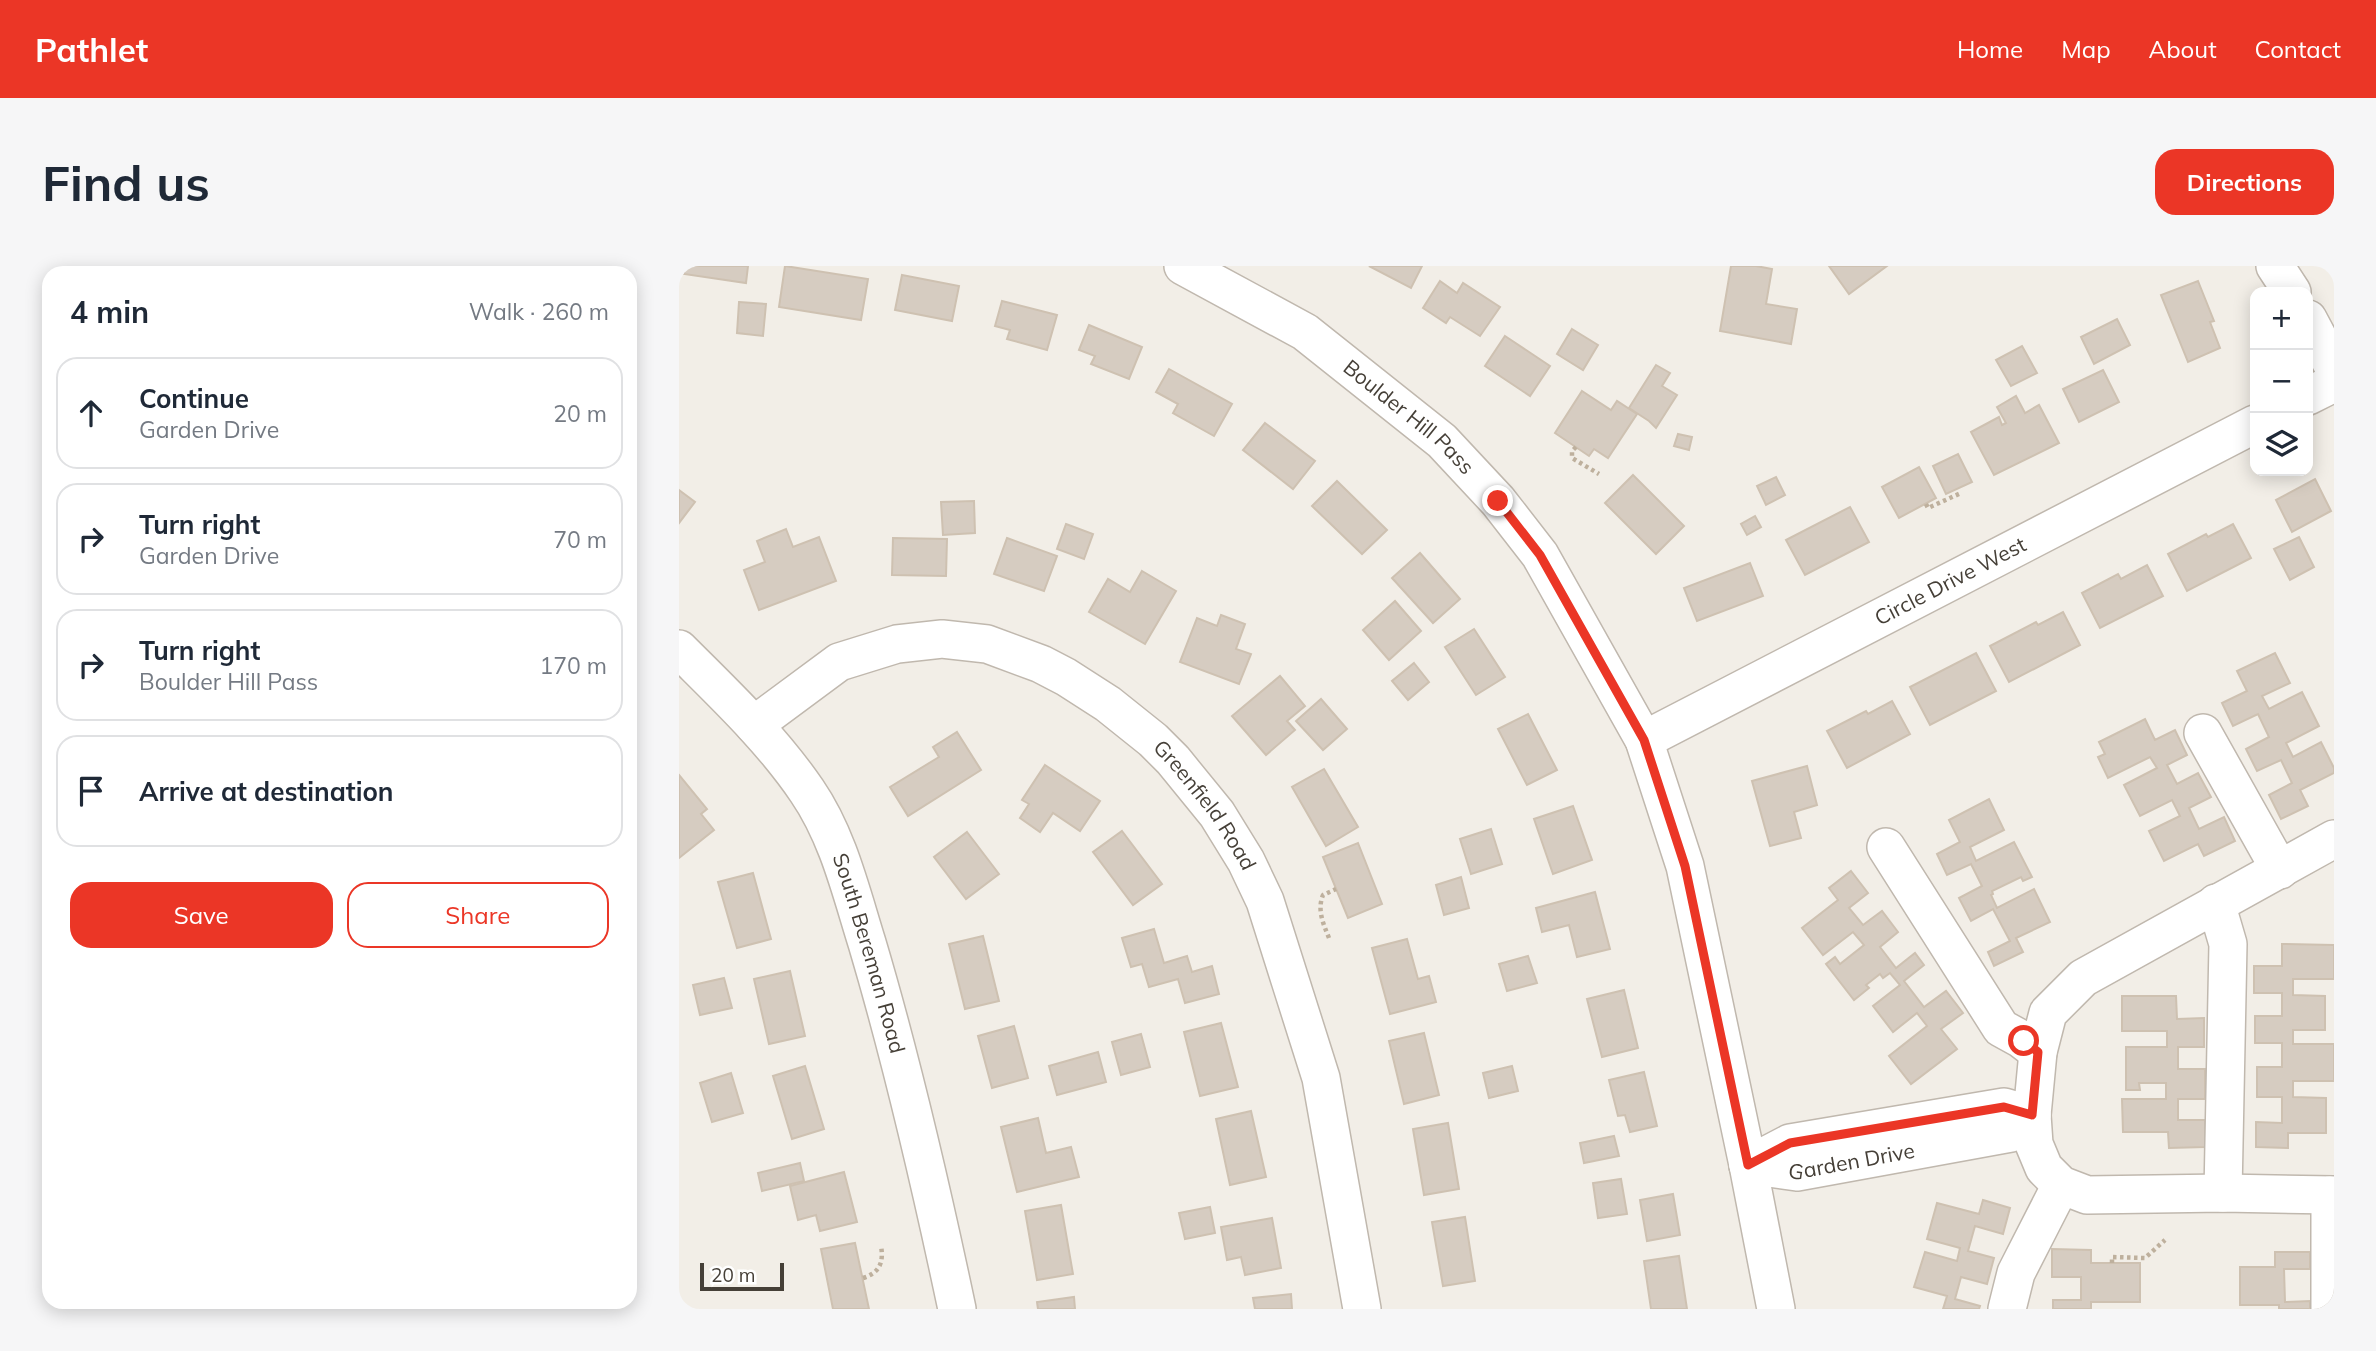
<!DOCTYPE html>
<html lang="en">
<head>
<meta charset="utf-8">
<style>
  body { margin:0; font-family:Mulish,sans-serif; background:#f6f6f7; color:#1f2937 }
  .controls { position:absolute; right:21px; top:21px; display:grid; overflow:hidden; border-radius:14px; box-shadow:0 4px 18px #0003 }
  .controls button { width:63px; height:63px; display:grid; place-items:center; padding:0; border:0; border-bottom:2px solid #e0e1e3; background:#fff; color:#1f2937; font:35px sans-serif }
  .scale { position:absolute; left:21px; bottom:18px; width:84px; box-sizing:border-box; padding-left:7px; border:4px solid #453f37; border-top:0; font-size:19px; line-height:24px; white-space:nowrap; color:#453f37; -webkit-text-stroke:5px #fff; paint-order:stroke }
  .stop { position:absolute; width:21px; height:21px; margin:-16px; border:5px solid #eb3626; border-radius:50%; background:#fff }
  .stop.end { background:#eb3626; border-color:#fff; box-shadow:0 2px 7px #0008 }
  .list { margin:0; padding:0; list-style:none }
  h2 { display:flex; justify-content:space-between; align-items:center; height:91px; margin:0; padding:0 28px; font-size:30px }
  h2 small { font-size:23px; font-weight:400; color:#747a83 }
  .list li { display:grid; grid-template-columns:46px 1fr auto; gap:21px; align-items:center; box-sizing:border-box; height:112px; margin:0 14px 14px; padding:0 14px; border:2px solid #e0e1e3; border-radius:21px }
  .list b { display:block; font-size:26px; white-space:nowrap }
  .list p { margin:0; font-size:23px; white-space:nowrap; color:#747a83 }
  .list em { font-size:23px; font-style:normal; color:#747a83 }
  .actions { display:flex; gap:14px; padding:21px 28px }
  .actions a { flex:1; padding:16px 0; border:2px solid #eb3626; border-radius:21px; text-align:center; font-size:24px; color:#eb3626 }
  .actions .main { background:#eb3626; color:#fff }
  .icon { flex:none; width:38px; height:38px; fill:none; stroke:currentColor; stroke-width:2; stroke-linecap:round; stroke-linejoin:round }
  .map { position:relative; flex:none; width:1655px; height:1043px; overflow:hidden; border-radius:21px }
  header { display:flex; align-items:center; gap:42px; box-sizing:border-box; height:98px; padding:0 35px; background:#eb3626; color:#fff }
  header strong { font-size:33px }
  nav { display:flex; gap:38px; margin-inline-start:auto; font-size:24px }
  .intro { display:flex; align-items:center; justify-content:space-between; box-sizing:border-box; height:168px; padding:0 42px }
  h1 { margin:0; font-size:49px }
  .button { padding:18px 32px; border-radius:21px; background:#eb3626; color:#fff; font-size:24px; font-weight:700 }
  main { display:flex; gap:42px; padding:0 42px }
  aside { flex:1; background:#fff; border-radius:21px; box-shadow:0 4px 18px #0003 }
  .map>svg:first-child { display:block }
</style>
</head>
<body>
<header>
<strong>Pathlet</strong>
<nav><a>Home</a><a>Map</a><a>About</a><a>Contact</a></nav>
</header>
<div class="intro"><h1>Find us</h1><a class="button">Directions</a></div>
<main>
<aside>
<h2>4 min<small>Walk · 260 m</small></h2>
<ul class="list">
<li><svg class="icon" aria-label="ahead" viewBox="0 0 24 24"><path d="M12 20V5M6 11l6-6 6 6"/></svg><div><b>Continue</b><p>Garden Drive</p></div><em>20 m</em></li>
<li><svg class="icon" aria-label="right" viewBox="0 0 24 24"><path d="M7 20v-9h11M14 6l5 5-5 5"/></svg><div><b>Turn right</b><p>Garden Drive</p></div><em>70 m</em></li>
<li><svg class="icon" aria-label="right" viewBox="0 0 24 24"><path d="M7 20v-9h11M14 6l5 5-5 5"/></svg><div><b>Turn right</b><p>Boulder Hill Pass</p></div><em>170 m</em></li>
<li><svg class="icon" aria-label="arrive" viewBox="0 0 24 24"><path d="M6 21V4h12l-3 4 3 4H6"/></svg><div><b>Arrive at destination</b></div></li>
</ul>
<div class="actions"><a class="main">Save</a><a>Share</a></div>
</aside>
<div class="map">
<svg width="1655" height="1043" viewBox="0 0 1655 1043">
  <rect width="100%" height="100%" fill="#f2eee7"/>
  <!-- building -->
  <g fill="#d6ccc1" stroke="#cec1b1" stroke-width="2">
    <path d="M6 0H69L67 17 5 8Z"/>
    <path d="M106 0 189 13 182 54 100 41Z"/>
    <path d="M690 0H743L732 22Z"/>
    <path d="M1052 0H1077L1093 3 1087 38 1118 43 1112 78 1041 65Z"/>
    <path d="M1150 0H1208L1170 28Z"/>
    <path d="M223 9 280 20 273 55 216 44Z"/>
    <path d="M761 15 778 27 784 17 821 41 801 70 771 51 767 57 744 42Z"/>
    <path d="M1519 15 1535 55 1531 56 1541 82 1509 96 1482 29Z"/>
    <path d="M323 35 378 49 368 84 328 73 331 64 316 60Z"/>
    <path d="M60 36 87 38 84 70 58 67Z"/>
    <path d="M1438 53 1451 79 1415 98 1402 71Z"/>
    <path d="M410 59 463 81 450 113 412 98 416 90 400 84Z"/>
    <path d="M893 63 919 79 904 104 878 88Z"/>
    <path d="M826 70 871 100 851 130 806 100Z"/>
    <path d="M1343 80 1358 107 1332 120 1317 94Z"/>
    <path d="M977 99 991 107 983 120 998 129 977 162 970 155 950 142Z"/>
    <path d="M490 103 553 138 535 170 494 147 499 138 477 126Z"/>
    <path d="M1424 104 1440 136 1400 156 1384 123Z"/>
    <path d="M903 125 932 144 938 135 958 148 929 192 915 183 910 190 876 167Z"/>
    <path d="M1337 130 1346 147 1360 139 1380 177 1315 209 1292 166 1320 151 1323 159 1327 157 1318 141Z"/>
    <path d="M586 157 636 195 614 223 564 184Z"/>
    <path d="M999 168 1013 171 1010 184 995 180Z"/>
    <path d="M1279 188 1293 216 1267 228 1254 200Z"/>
    <path d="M1240 201 1257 232 1220 252 1203 221Z"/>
    <path d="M954 209 1005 260 977 288 926 237Z"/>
    <path d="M1097 211 1106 229 1087 239 1078 220Z"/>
    <path d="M1636 213 1652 245 1613 266 1597 234Z"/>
    <path d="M658 215 708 264 683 288 633 240Z"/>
    <path d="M0 224 16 236 0 257Z"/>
    <path d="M295 235 296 267 264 269 262 236Z"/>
    <path d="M1171 241 1190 276 1126 309 1107 274Z"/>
    <path d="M1076 250 1082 261 1068 269 1062 258Z"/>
    <path d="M387 258 414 268 405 293 378 283Z"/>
    <path d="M1554 258 1572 292 1508 325 1489 288 1527 268 1529 271Z"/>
    <path d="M107 263 114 281 140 271 157 315 80 344 65 304 86 296 78 275Z"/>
    <path d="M1620 271 1635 301 1611 314 1595 283Z"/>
    <path d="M214 272 268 273 267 310 213 309Z"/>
    <path d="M328 272 378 290 365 325 315 308Z"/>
    <path d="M741 287 781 333 754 357 713 312Z"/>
    <path d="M1071 297 1084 330 1018 355 1005 322Z"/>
    <path d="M1468 299 1484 330 1421 362 1403 327 1439 308 1442 313Z"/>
    <path d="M463 305 497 325 466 378 410 346 429 313 451 326Z"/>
    <path d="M716 335 742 365 710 394 684 364Z"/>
    <path d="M1384 346 1401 379 1330 416 1311 380 1357 356 1359 359Z"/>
    <path d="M542 349 566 358 557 383 572 388 560 418 501 396 518 352 538 360Z"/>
    <path d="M795 363 826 411 797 429 766 381Z"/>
    <path d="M1297 387 1317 425 1251 459 1231 421Z"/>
    <path d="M1596 387 1611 417 1583 430 1590 443 1623 426 1640 460 1607 477 1614 491 1642 476 1655 502V507L1621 524 1629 540 1602 553 1590 529 1613 517 1602 494 1578 505 1567 483 1590 471 1579 448 1554 460 1543 437 1568 425 1558 405Z"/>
    <path d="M735 397 750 416 729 434 713 415Z"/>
    <path d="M601 410 626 440 608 455 616 464 587 489 553 450Z"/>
    <path d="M642 433 668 463 644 484 617 455Z"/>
    <path d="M1213 435 1231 468 1168 502 1148 465 1187 445 1189 448Z"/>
    <path d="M849 448 878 504 848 519 819 463Z"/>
    <path d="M1466 453 1476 474 1496 464 1508 489 1488 499 1498 518 1519 507 1532 531 1510 542 1520 563 1545 551 1556 575 1525 590 1519 578 1485 595 1470 565 1501 550 1493 534 1461 550 1445 519 1478 502 1471 491 1429 512 1419 491 1426 488 1420 476Z"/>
    <path d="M278 466 302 504 229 550 211 521 260 491 254 481Z"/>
    <path d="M366 499 421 535 401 565 374 547 361 566 341 552 350 538 343 534Z"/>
    <path d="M1128 500 1138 539 1115 546 1122 572 1091 580 1073 515Z"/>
    <path d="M645 503 679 561 647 580 613 521Z"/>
    <path d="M0 509 28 543 22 548 35 564 0 592Z"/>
    <path d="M1310 533 1325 564 1291 581 1297 595 1335 576 1353 611 1344 615 1342 611 1313 625 1314 628 1312 629 1318 642 1355 623 1371 656 1337 672 1344 686 1315 700 1309 686 1331 675 1314 643 1292 655 1280 632 1303 620 1292 598 1268 609 1258 588 1281 576 1270 554Z"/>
    <path d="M894 540 913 594 874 608 855 553Z"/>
    <path d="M812 563 823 598 792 608 781 573Z"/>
    <path d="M443 565 483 618 454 639 414 586Z"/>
    <path d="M288 566 320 608 287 633 255 591Z"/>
    <path d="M679 577 703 638 669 652 644 591Z"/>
    <path d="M1172 605 1189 627 1170 642 1184 659 1203 645 1219 666 1201 681 1217 702 1236 687 1245 699 1225 715 1245 741 1267 725 1284 747 1262 763 1278 783 1232 818 1210 790 1248 760 1238 747 1214 766 1194 740 1221 719 1211 707 1204 712 1201 708 1187 719 1190 722 1175 734 1147 698 1156 691 1161 698 1185 679 1174 666 1144 689 1123 662 1159 634 1150 622Z"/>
    <path d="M74 607 92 673 58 682 39 616Z"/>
    <path d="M782 611 790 642 765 649 757 619Z"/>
    <path d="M916 626 931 683 898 691 890 659 863 666 857 642Z"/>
    <path d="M475 663 485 697 508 690 513 706 533 700 540 728 506 737 499 713 470 721 463 698 452 701 443 672Z"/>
    <path d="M304 670 320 735 286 743 270 678Z"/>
    <path d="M728 673 739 713 750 710 757 736 711 748 693 682Z"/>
    <path d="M1603 678 1655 679V713H1614V729L1646 730V764H1614V778H1655V815H1614V831L1647 832V867H1609V882L1577 881V856L1603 857V831H1578V801H1603V777H1576V750H1603V727H1575V700H1603Z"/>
    <path d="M849 690 858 717 828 725 820 698Z"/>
    <path d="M111 705 126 770 90 778 75 713Z"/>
    <path d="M45 712 53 742 21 749 14 719Z"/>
    <path d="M945 724 959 782 923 791 908 733Z"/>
    <path d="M1443 730H1497L1498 753 1525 752V781H1499V803H1526V833H1499V854H1526V881L1490 882 1489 866H1444L1443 833H1487V817H1460L1461 824H1447V781H1488V765H1443Z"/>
    <path d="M542 757 559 821 521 830 505 766Z"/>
    <path d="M335 760 349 812 313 822 299 770Z"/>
    <path d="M745 767 760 829 725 838 710 775Z"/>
    <path d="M462 768 471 801 442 809 433 776Z"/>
    <path d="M419 786 427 816 378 829 370 800Z"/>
    <path d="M126 800 145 863 113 873 94 810Z"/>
    <path d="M833 800 839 825 810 832 804 807Z"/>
    <path d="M965 806 978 860 951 866 946 849 939 850 930 814Z"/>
    <path d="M52 807 64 847 33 856 21 817Z"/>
    <path d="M572 845 587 911 551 919 537 853Z"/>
    <path d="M359 852 367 887 392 881 400 911 338 926 322 861Z"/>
    <path d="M769 857 780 923 745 929 734 863Z"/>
    <path d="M935 870 940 890 905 897 901 877Z"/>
    <path d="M121 897 125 915 83 925 79 907Z"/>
    <path d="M165 906 178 956 141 965 137 949 119 954 111 920Z"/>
    <path d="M942 913 948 948 919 952 914 917Z"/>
    <path d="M994 928 1001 969 968 975 961 934Z"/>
    <path d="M1304 934 1331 942 1324 968 1296 960 1289 985 1315 992 1308 1018 1282 1011 1276 1033 1301 1040 1300 1043H1264L1268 1030 1235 1021 1246 986 1278 995 1281 982 1248 973 1258 937 1300 948Z"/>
    <path d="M382 939 394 1008 358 1014 346 945Z"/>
    <path d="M531 941 536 967 506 973 500 947Z"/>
    <path d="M786 951 796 1015 764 1020 753 956Z"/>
    <path d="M593 952 602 1002 566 1009 562 991 548 994 542 961Z"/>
    <path d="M176 977 190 1043H154L142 983Z"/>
    <path d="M1373 983 1412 984V997H1461V1036H1412V1043H1374V1034H1402V1011H1373Z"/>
    <path d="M1596 986H1631V1003H1605L1606 1036 1631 1035V1043H1600V1039H1561V1001H1596Z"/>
    <path d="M1000 990 1008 1043H972L965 995Z"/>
    <path d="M612 1028 613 1043H576L574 1032Z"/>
    <path d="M395 1031 396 1043H359L358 1036Z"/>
  </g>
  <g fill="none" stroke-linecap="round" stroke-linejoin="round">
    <!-- minor casing -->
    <g stroke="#c0b8ae" stroke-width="40">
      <g id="minor">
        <path id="s1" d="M504 0 626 66 763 175 819 235 861 289 965 474 1006 600 1069 899 1097 1043"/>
        <path d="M1596 0 1613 26"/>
        <path d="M1629 53 1655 102"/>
        <path d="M1629 130 1655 117"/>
        <path id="s2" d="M0 383C45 428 92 472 128 525 159 570 172 626 188 677 224 798 252 920 278 1043"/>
        <path id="s3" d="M75 459 160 396 218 378 263 373 308 378 362 398 387 411 429 438 474 474 494 494 538 548 567 595 586 635 642 812 683 1043"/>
        <path d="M1524 467 1601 604"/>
        <path id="s4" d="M965 474 1576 158"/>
        <path d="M1655 573 1404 712 1369 747 1359 786 1353 849 1355 878 1365 902 1382 919 1408 929 1544 927 1655 929"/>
        <path d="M1207 581 1322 762 1342 773 1359 786"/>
        <path d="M1537 637 1549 678 1544 927"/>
        <path id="s5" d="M1069 899 1118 906 1332 867 1353 849"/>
        <path d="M1069 899 1111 877 1325 841 1353 849"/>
        <path d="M1651 929V1043"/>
        <path d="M1328 1043 1337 1007 1382 919"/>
      </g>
    </g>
    <!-- path -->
    <g stroke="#beb09d" stroke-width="4.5" stroke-dasharray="3.5 3.5" stroke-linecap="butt">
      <path d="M897 181 893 185V192L920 208"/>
      <path d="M1247 238 1249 242 1282 227"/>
      <path d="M650 672C644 657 638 644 644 629L657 623"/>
      <path d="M1433 997V991L1466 992 1486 974"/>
      <path d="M184 1012C200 1007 205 997 202 980"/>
    </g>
    <!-- minor -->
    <use href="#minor" stroke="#fff" stroke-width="37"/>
  </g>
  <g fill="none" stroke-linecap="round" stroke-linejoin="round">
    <!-- route -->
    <path stroke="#eb3626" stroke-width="9" d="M819 235 861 289 965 474 1006 600 1069 899 1111 877 1325 841 1353 849 1359 786 1345 775"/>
  </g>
  <g text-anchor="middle" stroke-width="5" stroke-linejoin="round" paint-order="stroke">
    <!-- street labels -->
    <g font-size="21" fill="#453f37" stroke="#fff">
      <text dy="7" stroke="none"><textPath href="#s1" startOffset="273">Boulder Hill Pass</textPath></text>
      <text dy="7" stroke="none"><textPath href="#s4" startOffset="345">Circle Drive West</textPath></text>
      <text dy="7" stroke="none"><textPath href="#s3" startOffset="534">Greenfield Road</textPath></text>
      <text dy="7" stroke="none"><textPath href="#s2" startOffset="366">South Bereman Road</textPath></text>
      <text dy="7" stroke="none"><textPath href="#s5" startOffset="105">Garden Drive</textPath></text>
    </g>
  </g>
</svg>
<div class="controls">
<button>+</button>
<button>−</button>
<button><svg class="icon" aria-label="layers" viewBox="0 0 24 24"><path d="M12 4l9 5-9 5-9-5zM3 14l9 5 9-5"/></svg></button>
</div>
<div class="scale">20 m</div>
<div class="stop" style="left:1345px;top:775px"></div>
<div class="stop end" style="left:819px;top:235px"></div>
</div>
</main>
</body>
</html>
